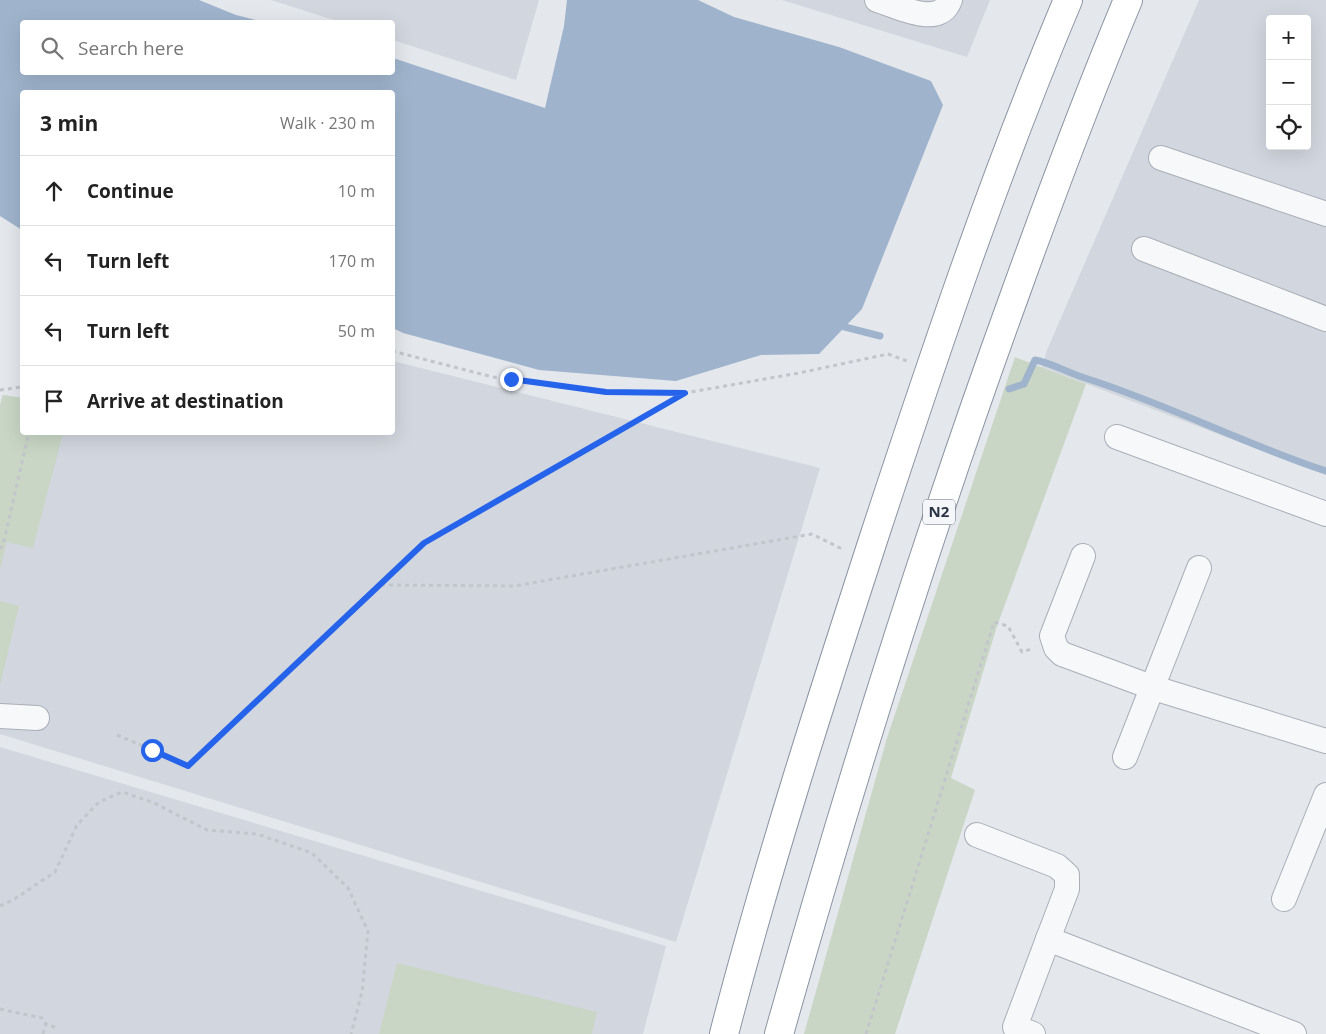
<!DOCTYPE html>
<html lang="en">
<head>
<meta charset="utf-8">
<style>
  body { margin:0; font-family:"Open Sans",sans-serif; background:#f2f2f2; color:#222 }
  .controls { position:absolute; right:15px; top:15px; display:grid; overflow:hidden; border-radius:5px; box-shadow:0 5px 20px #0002 }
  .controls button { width:45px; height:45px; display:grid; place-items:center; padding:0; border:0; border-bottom:1px solid #e0e0e0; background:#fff; color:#222; font:25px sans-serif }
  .stop { position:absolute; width:15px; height:15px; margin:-11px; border:4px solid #2563eb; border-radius:50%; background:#fff }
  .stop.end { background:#2563eb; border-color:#fff; box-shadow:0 1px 5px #0008 }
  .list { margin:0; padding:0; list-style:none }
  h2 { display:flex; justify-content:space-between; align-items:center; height:65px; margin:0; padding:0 20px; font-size:21px }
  h2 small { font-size:16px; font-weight:400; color:#767676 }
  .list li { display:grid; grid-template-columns:32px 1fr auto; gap:15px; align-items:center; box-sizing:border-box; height:70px; padding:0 20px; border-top:1px solid #e0e0e0 }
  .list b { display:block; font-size:19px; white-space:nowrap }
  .list em { font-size:16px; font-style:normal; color:#767676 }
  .icon { flex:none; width:28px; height:28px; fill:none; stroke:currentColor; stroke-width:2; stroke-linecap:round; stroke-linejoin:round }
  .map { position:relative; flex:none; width:1326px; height:1034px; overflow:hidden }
  .search { position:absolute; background:#fff; box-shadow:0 5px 20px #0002; left:20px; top:20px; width:375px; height:55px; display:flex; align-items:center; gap:12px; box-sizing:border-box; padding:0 18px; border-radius:5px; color:#767676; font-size:19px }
  .panel { position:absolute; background:#fff; box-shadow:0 5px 20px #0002; left:20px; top:90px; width:375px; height:345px; border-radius:5px }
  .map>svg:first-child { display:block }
</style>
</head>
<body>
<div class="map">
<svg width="1326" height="1034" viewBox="0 0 1326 1034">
  <rect width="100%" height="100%" fill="#e4e7ec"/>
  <!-- built -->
  <g fill="#d2d6de" fill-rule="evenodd">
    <path d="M271 0H539L516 80 393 40 392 22H340Z"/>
    <path d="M782 0H990L967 57Z"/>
    <path d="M1199 0H1326V475L1042 367 1047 350ZM1270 19H1307V146H1270Z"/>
    <path d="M393 361 820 468 676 942 0 734V405L3 395 22 398V432H392Z"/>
    <path d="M0 747 666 946 643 1034H0Z"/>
  </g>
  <!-- green -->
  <g fill="#c9d6c5">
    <path d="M1015 357 1086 384 997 626 951 778 975 790 895 1034H804L887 738Z"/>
    <path d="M3 395 22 398V432L63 433 33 548 7 542 0 569V405Z"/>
    <path d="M0 601 19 606 0 685Z"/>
    <path d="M397 963 597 1012 592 1034H379Z"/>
  </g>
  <!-- water -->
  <path fill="#9fb4cc" d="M0 0H199L236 15 264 22H22V72H392L393 58 545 108 564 26 567 0H698L734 17 839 47 931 81 943 105 862 309 819 354 761 355 676 381 539 370 403 333 393 328 392 92H22V230L0 216Z"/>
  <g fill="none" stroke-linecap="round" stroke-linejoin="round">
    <!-- stream -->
    <g stroke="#9fb4cc" stroke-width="7">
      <path d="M837 325 880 336"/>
      <path d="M1009 389 1024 384 1035 360C1052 363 1068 373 1085 378 1167 404 1244 444 1326 471"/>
    </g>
    <!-- minor casing -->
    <g stroke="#a9aeb7" stroke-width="26">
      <g id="minor">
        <path d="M877 0C898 6 939 29 950 0"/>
        <path d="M1161 158 1326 214"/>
        <path d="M1144 249 1326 319"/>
        <path d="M1117 437 1326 514"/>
        <path d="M1083 556 1052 636 1056 648 1062 654 1154 688 1326 741"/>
        <path d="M0 716 37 718"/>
        <path d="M1125 757 1199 568"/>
        <path d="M977 835 1057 866 1067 875V889L1048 939"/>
        <path d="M1284 899 1326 795"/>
        <path d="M1033 1034 1015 1027 1048 939 1294 1034"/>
      </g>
    </g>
    <!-- highway casing -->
    <g stroke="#8b94a3" stroke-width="30">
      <g id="highway">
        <path d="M724 1034C768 864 822 697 876 531 935 352 995 173 1068 0"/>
        <path d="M779 1034C849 786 926 539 1014 297 1050 197 1087 98 1128 0"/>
      </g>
    </g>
    <!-- path -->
    <g stroke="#c2c5cb" stroke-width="3" stroke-dasharray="4 4" stroke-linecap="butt">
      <path d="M392 351 493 377 605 392 685 393 799 373 888 354 907 361"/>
      <path d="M0 390 22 387"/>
      <path d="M0 549 3 545 29 432"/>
      <path d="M381 585 514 586 812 534 844 550"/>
      <path d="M117 735 188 765 424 543 685 393"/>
      <path d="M0 906 13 900 55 872 77 825 99 802 122 792 152 802 207 830 257 834 312 853 348 888 368 931 362 992 351 1034"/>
      <path d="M0 1009 42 1018 46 1024"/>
      <path d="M43 1034 46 1024 57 1028"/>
      <path d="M866 1034 994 622 1008 626 1022 652 1031 649"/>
    </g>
    <!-- minor -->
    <use href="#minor" stroke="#f7f8fa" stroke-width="24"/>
    <!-- highway -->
    <use href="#highway" stroke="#fff" stroke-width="28"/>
  </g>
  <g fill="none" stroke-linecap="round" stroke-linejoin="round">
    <!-- route -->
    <path stroke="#2563eb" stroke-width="6" d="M152 750 188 766 424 543 685 393 606 392 511 379"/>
  </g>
  <g text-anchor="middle" stroke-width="4.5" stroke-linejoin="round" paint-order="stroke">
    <!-- shield labels -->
    <rect fill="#f4f6f9" stroke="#676e7b" stroke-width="1" x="923" y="499.5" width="32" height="25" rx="4"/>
    <g font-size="15" font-weight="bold" fill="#2b3445">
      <text x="939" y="517">N2</text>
    </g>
  </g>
</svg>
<div class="controls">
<button>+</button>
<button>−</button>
<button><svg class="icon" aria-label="locate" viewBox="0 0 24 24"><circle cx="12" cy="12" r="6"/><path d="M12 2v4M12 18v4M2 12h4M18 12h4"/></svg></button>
</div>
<div class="stop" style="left:152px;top:750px"></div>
<div class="stop end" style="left:511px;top:379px"></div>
<div class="search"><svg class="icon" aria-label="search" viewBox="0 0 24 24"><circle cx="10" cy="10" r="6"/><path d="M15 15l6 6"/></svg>Search here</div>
<section class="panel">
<h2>3 min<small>Walk · 230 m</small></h2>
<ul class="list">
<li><svg class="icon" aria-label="ahead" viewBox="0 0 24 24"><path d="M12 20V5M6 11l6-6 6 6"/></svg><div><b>Continue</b></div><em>10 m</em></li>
<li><svg class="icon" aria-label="left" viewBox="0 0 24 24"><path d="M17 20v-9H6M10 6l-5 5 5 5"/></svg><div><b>Turn left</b></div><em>170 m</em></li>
<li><svg class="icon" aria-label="left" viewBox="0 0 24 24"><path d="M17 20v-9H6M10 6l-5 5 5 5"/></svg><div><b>Turn left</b></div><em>50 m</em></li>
<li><svg class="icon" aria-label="arrive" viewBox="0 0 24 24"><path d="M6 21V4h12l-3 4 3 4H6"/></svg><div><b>Arrive at destination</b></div></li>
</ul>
</section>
</div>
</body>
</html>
